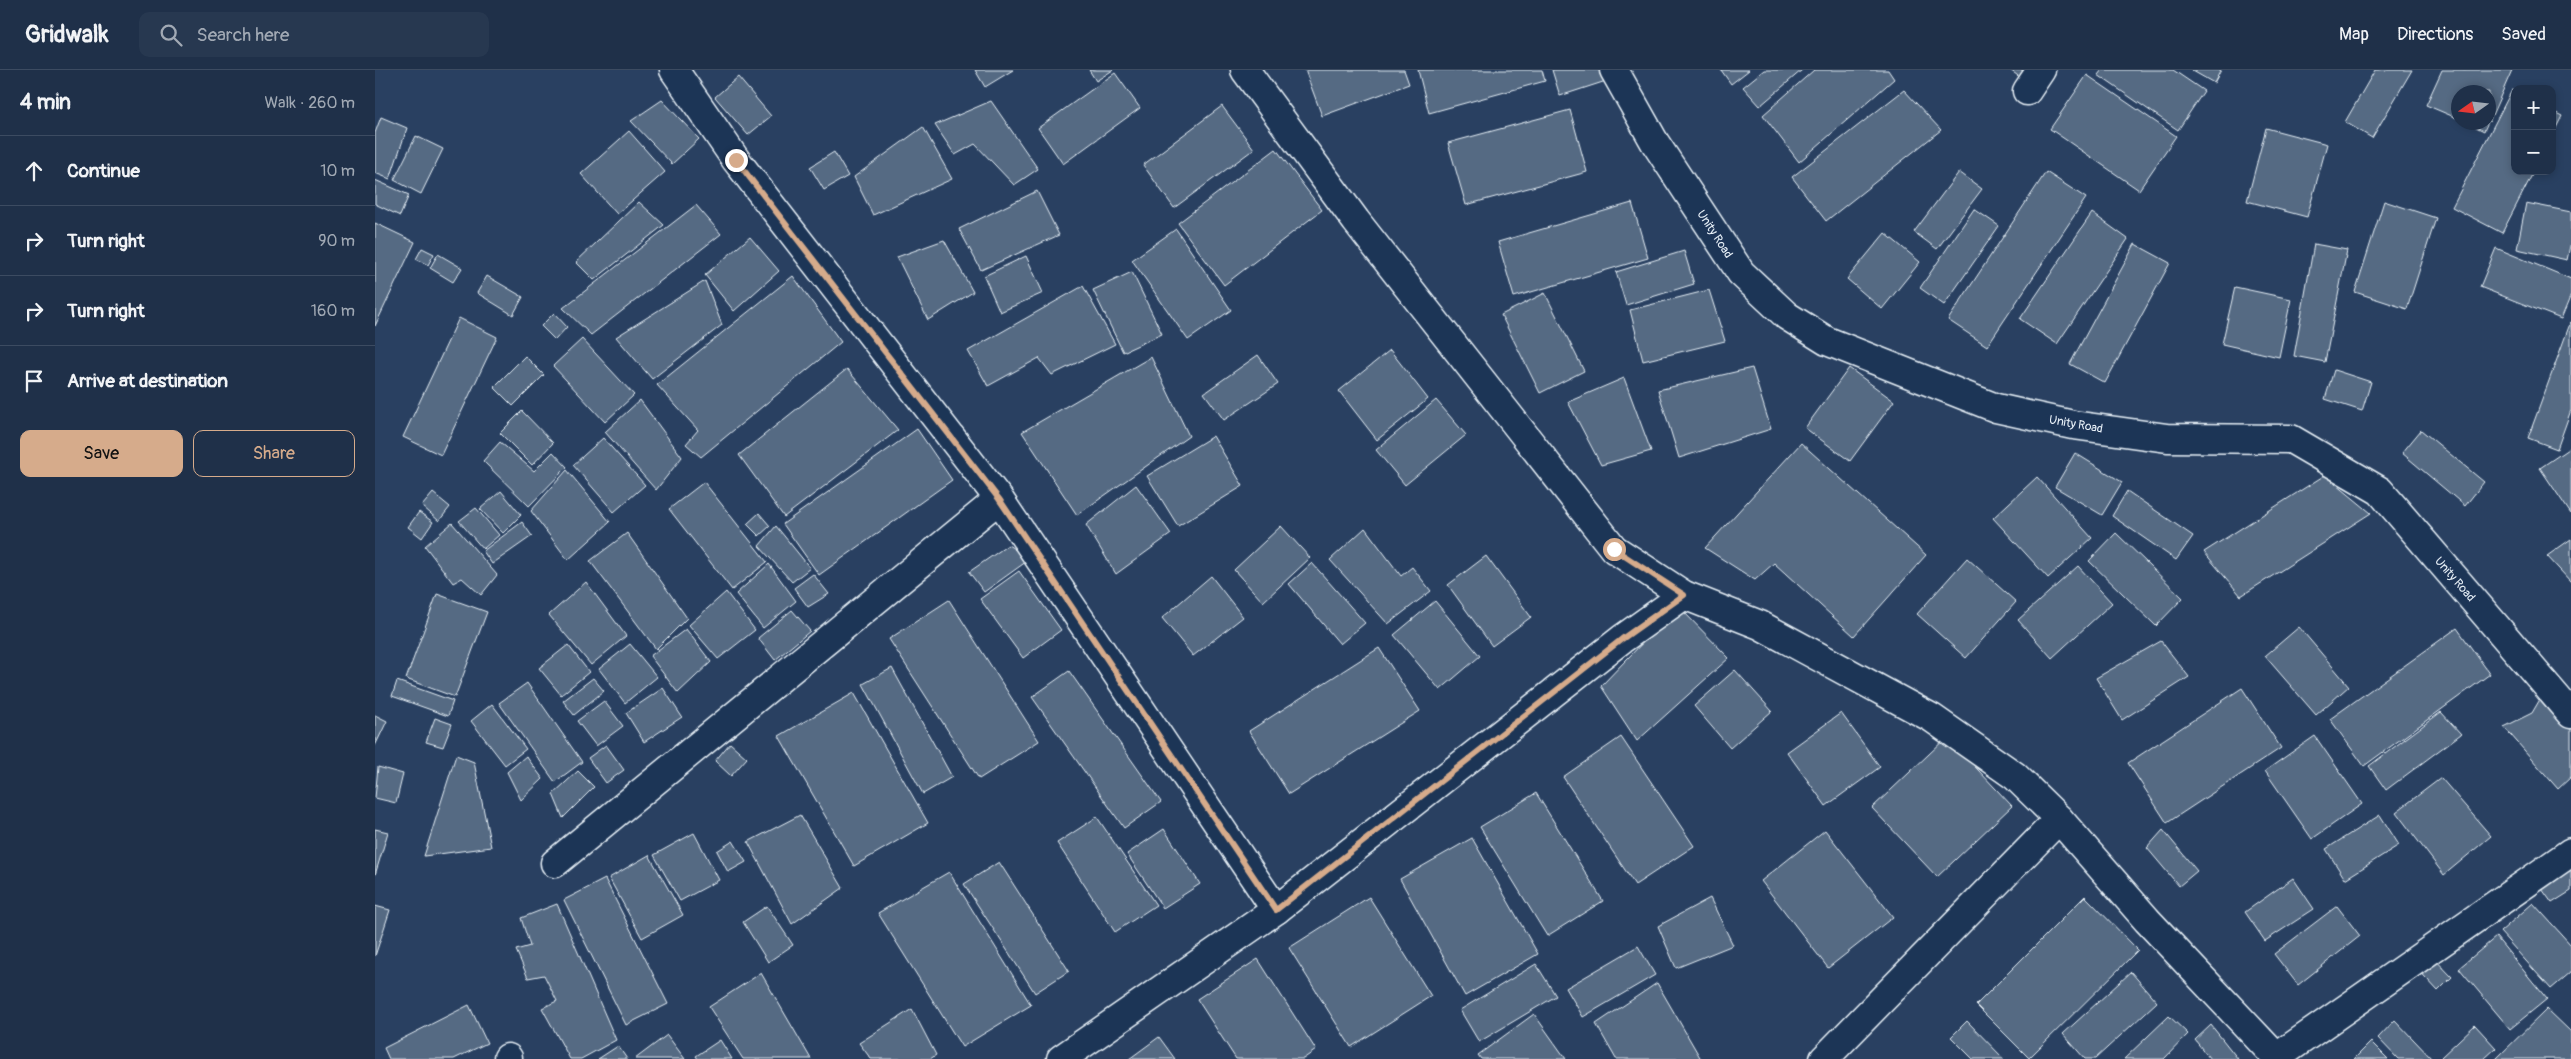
<!DOCTYPE html>
<html lang="en">
<head>
<meta charset="utf-8">
<style>
  body { margin:0; font-family:Pangolin,sans-serif; background:#273850; color:#f1f3f6 }
  .controls { position:absolute; right:15px; top:15px; display:grid; overflow:hidden; border-radius:10px; box-shadow:0 2px 8px #0003 }
  .controls button { width:45px; height:45px; display:grid; place-items:center; padding:0; border:0; border-bottom:1px solid #3c4b61; background:#1f3049; color:#f1f3f6; font:25px sans-serif }
  .compass { position:absolute; left:2076px; top:15px; width:45px; height:45px; border-radius:50%; background:#1f3049; box-shadow:0 2px 8px #0003; rotate:256deg }
  .stop { position:absolute; width:15px; height:15px; margin:-11px; border:4px solid #d6ab8b; border-radius:50%; background:#fff }
  .stop.end { background:#d6ab8b; border-color:#fff; box-shadow:0 1px 5px #0008 }
  .list { margin:0; padding:0; list-style:none }
  h2 { display:flex; justify-content:space-between; align-items:center; height:65px; margin:0; padding:0 20px; font-size:21px }
  h2 small { font-size:16px; font-weight:400; color:#a1a9b4 }
  .list li { display:grid; grid-template-columns:32px 1fr auto; gap:15px; align-items:center; box-sizing:border-box; height:70px; padding:0 20px; border-top:1px solid #3c4b61 }
  .list b { display:block; font-size:19px; white-space:nowrap }
  .list em { font-size:16px; font-style:normal; color:#a1a9b4 }
  .actions { display:flex; gap:10px; padding:15px 20px }
  .actions a { flex:1; padding:11px 0; border:1px solid #d6ab8b; border-radius:10px; text-align:center; font-size:18px; color:#d6ab8b }
  .actions .main { background:#d6ab8b; color:#111 }
  .icon { flex:none; width:28px; height:28px; fill:none; stroke:currentColor; stroke-width:2; stroke-linecap:round; stroke-linejoin:round }
  .map { position:relative; flex:none; width:2196px; height:989px; overflow:hidden }
  header { display:flex; align-items:center; gap:30px; box-sizing:border-box; height:70px; padding:0 25px; background:#1f3049; border-bottom:1px solid #3c4b61 }
  header strong { font-size:24px }
  nav { display:flex; gap:28px; margin-inline-start:auto; font-size:18px }
  .search { width:350px; height:45px; background:#273850; display:flex; align-items:center; gap:12px; box-sizing:border-box; padding:0 18px; border-radius:10px; color:#a1a9b4; font-size:19px }
  main { display:flex }
  aside { flex:1; background:#1f3049 }
  .map>svg:first-child { display:block }
</style>
</head>
<body>
<header>
<strong>Gridwalk</strong>
<div class="search"><svg class="icon" aria-label="search" viewBox="0 0 24 24"><circle cx="10" cy="10" r="6"/><path d="M15 15l6 6"/></svg>Search here</div>
<nav><a>Map</a><a>Directions</a><a>Saved</a></nav>
</header>
<main>
<aside>
<h2>4 min<small>Walk · 260 m</small></h2>
<ul class="list">
<li><svg class="icon" aria-label="ahead" viewBox="0 0 24 24"><path d="M12 20V5M6 11l6-6 6 6"/></svg><div><b>Continue</b></div><em>10 m</em></li>
<li><svg class="icon" aria-label="right" viewBox="0 0 24 24"><path d="M7 20v-9h11M14 6l5 5-5 5"/></svg><div><b>Turn right</b></div><em>90 m</em></li>
<li><svg class="icon" aria-label="right" viewBox="0 0 24 24"><path d="M7 20v-9h11M14 6l5 5-5 5"/></svg><div><b>Turn right</b></div><em>160 m</em></li>
<li><svg class="icon" aria-label="arrive" viewBox="0 0 24 24"><path d="M6 21V4h12l-3 4 3 4H6"/></svg><div><b>Arrive at destination</b></div></li>
</ul>
<div class="actions"><a class="main">Save</a><a>Share</a></div>
</aside>
<div class="map">
<svg width="2196" height="989" viewBox="0 0 2196 989">
  <rect width="100%" height="100%" fill="#294061"/>
  <filter id="ink" filterUnits="userSpaceOnUse"><feTurbulence type="fractalNoise" baseFrequency=".02" numOctaves="2"/><feDisplacementMap in="SourceGraphic" scale="10" xChannelSelector="R" yChannelSelector="G"/><feConvolveMatrix kernelMatrix="1 2 1 2 8 2 1 2 1" color-interpolation-filters="sRGB"/></filter>
  <g filter="url(#ink)">
    <!-- building -->
    <g fill="#556a83" stroke="#e8f1f8">
      <path d="M600 0H638L610 17Z"/>
      <path d="M714 0H738L721 11Z"/>
      <path d="M930 0H1029L1034 14 947 46Z"/>
      <path d="M1043 0H1167L1170 11 1054 43Z"/>
      <path d="M1177 0H1228L1231 11 1185 26Z"/>
      <path d="M1346 0H1374L1356 14Z"/>
      <path d="M1389 0H1427L1385 36 1368 17Z"/>
      <path d="M1439 0H1513L1519 9 1424 92 1388 45Z"/>
      <path d="M1635 0H1652L1646 8Z"/>
      <path d="M1727 0H1798L1829 21 1803 60 1723 5Z"/>
      <path d="M1816 0H1846L1839 13Z"/>
      <path d="M2000 0H2037L1997 68 1970 52Z"/>
      <path d="M2067 0H2137L2114 52V22H2084V49L2051 35Z"/>
      <path d="M740 3 765 38 688 94 663 58Z"/>
      <path d="M1712 5 1801 66 1764 120 1675 59Z"/>
      <path d="M363 7 396 46 373 65 340 27Z"/>
      <path d="M1529 20 1566 60 1451 151 1417 107Z"/>
      <path d="M2137 20 2140 21V101H2159L2127 163 2077 137Z"/>
      <path d="M287 30 324 69 297 94 256 51Z"/>
      <path d="M616 31 663 99 639 115 600 74 580 85 560 55Z"/>
      <path d="M847 36 879 79 799 138 768 95Z"/>
      <path d="M1195 40 1212 102 1091 135 1073 73Z"/>
      <path d="M2177 41 2187 46 2177 66Z"/>
      <path d="M6 47 32 58 15 109 0 103V63Z"/>
      <path d="M2091 52H2113L2109 61Z"/>
      <path d="M548 57 577 109 498 145 479 107Z"/>
      <path d="M1891 58 1952 74 1932 147 1872 131Z"/>
      <path d="M254 61 290 102 242 144 206 104Z"/>
      <path d="M41 66 68 79 46 124 19 110Z"/>
      <path d="M901 79 947 140 849 215 803 153Z"/>
      <path d="M459 82 473 106 449 120 435 97Z"/>
      <path d="M1584 102 1607 119 1562 179 1539 162Z"/>
      <path d="M1671 102 1711 128 1612 276 1573 250Z"/>
      <path d="M0 110 34 125 25 146 0 134Z"/>
      <path d="M662 121 684 165 606 200 584 159Z"/>
      <path d="M2009 131 2061 148 2032 239 1980 222Z"/>
      <path d="M264 132 289 155 219 210 201 192Z"/>
      <path d="M1257 133 1273 188 1139 227 1123 172Z"/>
      <path d="M2151 133 2196 142V171L2192 190 2142 179Z"/>
      <path d="M321 135 346 164 216 265 188 238Z"/>
      <path d="M1599 139 1624 156 1569 235 1545 218Z"/>
      <path d="M1717 143 1753 169 1682 274 1645 249Z"/>
      <path d="M0 153 40 172 0 256Z"/>
      <path d="M801 159 856 240 813 270 757 190Z"/>
      <path d="M1510 163 1545 192 1507 239 1472 209Z"/>
      <path d="M375 167 404 201 359 241 330 205Z"/>
      <path d="M569 170 598 222 553 250 522 187Z"/>
      <path d="M1760 174 1795 193 1730 313 1695 294Z"/>
      <path d="M1939 174 1972 180 1950 292 1919 286Z"/>
      <path d="M47 178 59 184 53 195 41 189Z"/>
      <path d="M2121 178 2196 209V225L2186 249 2105 217Z"/>
      <path d="M1309 181 1319 214 1251 235 1241 202Z"/>
      <path d="M63 184 87 198 78 212 55 198Z"/>
      <path d="M651 186 668 223 625 242 609 206Z"/>
      <path d="M757 202 787 264 748 282 718 220Z"/>
      <path d="M112 206 148 227 138 245 102 223Z"/>
      <path d="M418 206 466 272 326 387 311 374 323 360 282 315Z"/>
      <path d="M330 211 347 255 277 309 241 267Z"/>
      <path d="M708 216 740 274 677 305 664 288 613 316 593 281Z"/>
      <path d="M1860 217 1916 229 1904 287 1847 274Z"/>
      <path d="M1334 220 1350 271 1268 291 1255 240Z"/>
      <path d="M1170 223 1209 301 1165 323 1126 245Z"/>
      <path d="M179 243 192 257 180 270 166 256Z"/>
      <path d="M84 248 122 267 66 385 28 367Z"/>
      <path d="M2196 251V340L2182 379 2153 368Z"/>
      <path d="M207 269 259 325 230 352 178 296Z"/>
      <path d="M1015 280 1053 329 1002 370 964 321Z"/>
      <path d="M883 285 903 314 849 350 829 323Z"/>
      <path d="M150 286 169 305 138 336 119 317Z"/>
      <path d="M776 287 814 366 702 445 647 362Z"/>
      <path d="M1377 298 1396 359 1304 388 1283 320Z"/>
      <path d="M1474 298 1519 331 1475 391 1430 358Z"/>
      <path d="M472 299 523 360 409 447 364 385Z"/>
      <path d="M1959 300 1996 312 1987 341 1950 329Z"/>
      <path d="M1249 308 1276 381 1226 395 1193 332Z"/>
      <path d="M265 330 307 387 281 420 230 362Z"/>
      <path d="M1061 330 1091 365 1030 415 1001 380Z"/>
      <path d="M147 341 178 373 157 395 125 363Z"/>
      <path d="M542 359 577 410 444 505 408 454Z"/>
      <path d="M2046 360 2109 412 2090 436 2027 383Z"/>
      <path d="M838 366 868 416 803 456 772 406Z"/>
      <path d="M228 368 270 415 239 442 198 395Z"/>
      <path d="M125 372 159 401 178 382 192 397 154 436 108 391Z"/>
      <path d="M1426 373 1551 485 1479 566 1399 493 1380 510 1330 478Z"/>
      <path d="M2196 377V444L2165 398Z"/>
      <path d="M1700 383 1747 412 1727 445 1680 417Z"/>
      <path d="M192 400 235 452 193 490 156 441Z"/>
      <path d="M1950 405 1996 443 1866 526 1829 482Z"/>
      <path d="M1662 407 1717 468 1673 508 1618 448Z"/>
      <path d="M329 412 392 492 357 520 294 439Z"/>
      <path d="M761 415 796 464 741 504 711 455Z"/>
      <path d="M126 421 146 445 128 463 105 439Z"/>
      <path d="M1752 421 1818 466 1801 490 1737 446Z"/>
      <path d="M58 423 75 437 64 451 47 436Z"/>
      <path d="M101 438 124 465 108 479 84 451Z"/>
      <path d="M44 442 58 452 47 468 33 457Z"/>
      <path d="M384 443 395 456 384 466 372 454Z"/>
      <path d="M147 452 157 466 117 494 108 481Z"/>
      <path d="M77 453 122 505 106 525 87 508 78 513 50 476Z"/>
      <path d="M401 456 435 498 417 512 384 476Z"/>
      <path d="M906 456 935 488 888 532 859 500Z"/>
      <path d="M990 458 1026 506 1037 497 1056 521 1013 554 955 490Z"/>
      <path d="M252 463 312 548 281 579 215 491Z"/>
      <path d="M1741 463 1808 528 1781 556 1714 491Z"/>
      <path d="M2196 469V512L2172 486Z"/>
      <path d="M633 475 655 489 609 522 594 502Z"/>
      <path d="M1111 486 1156 547 1117 576 1073 515Z"/>
      <path d="M1592 488 1641 532 1591 588 1542 544Z"/>
      <path d="M937 493 990 553 965 574 914 514Z"/>
      <path d="M394 494 421 531 388 558 361 524Z"/>
      <path d="M1703 496 1737 533 1677 588 1643 550Z"/>
      <path d="M644 501 686 560 648 588 605 529Z"/>
      <path d="M438 504 454 524 433 537 419 518Z"/>
      <path d="M836 506 868 547 818 586 787 548Z"/>
      <path d="M211 512 251 566 216 595 174 545Z"/>
      <path d="M351 522 380 560 343 589 314 555Z"/>
      <path d="M62 524 112 542 80 627 31 609Z"/>
      <path d="M574 530 664 671 604 709 514 569Z"/>
      <path d="M1060 531 1105 586 1065 620 1019 565Z"/>
      <path d="M1303 536 1354 588 1262 671 1226 616Z"/>
      <path d="M417 540 435 561 400 590 383 568Z"/>
      <path d="M1924 557 1974 616 1941 645 1890 586Z"/>
      <path d="M2082 558 2115 604 1989 696 1955 649Z"/>
      <path d="M311 559 336 592 303 623 275 586Z"/>
      <path d="M1786 571 1814 607 1747 650 1721 608Z"/>
      <path d="M255 574 282 607 250 633 224 599Z"/>
      <path d="M193 575 214 602 186 625 164 598Z"/>
      <path d="M1004 578 1045 641 914 724 874 661Z"/>
      <path d="M517 598 577 707 548 724 488 614Z"/>
      <path d="M1360 600 1397 641 1355 678 1319 636Z"/>
      <path d="M694 601 786 732 749 758 657 627Z"/>
      <path d="M218 608 229 621 199 645 188 631Z"/>
      <path d="M22 611 78 631 73 646 17 626Z"/>
      <path d="M152 613 207 692 180 712 124 633Z"/>
      <path d="M288 618 307 647 269 672 251 643Z"/>
      <path d="M1867 618 1906 678 1792 753 1753 693Z"/>
      <path d="M2171 619 2196 650V707L2183 719 2129 657 2157 643Z"/>
      <path d="M479 623 553 753 479 796 404 666Z"/>
      <path d="M229 631 248 656 221 676 202 651Z"/>
      <path d="M117 634 151 679 130 695 96 651Z"/>
      <path d="M2066 642 2086 664 2011 720 1994 696Z"/>
      <path d="M1466 643 1505 697 1451 736 1412 682Z"/>
      <path d="M0 645 12 651 0 676Z"/>
      <path d="M60 648 77 654 68 677 51 672Z"/>
      <path d="M1940 666 1987 734 1937 769 1890 701Z"/>
      <path d="M1246 667 1319 776 1260 815 1188 707Z"/>
      <path d="M1572 667 1637 736 1562 807 1497 738Z"/>
      <path d="M355 673 372 688 356 706 340 691Z"/>
      <path d="M231 675 249 700 231 713 213 688Z"/>
      <path d="M81 685 99 692 116 777 49 786Z"/>
      <path d="M151 686 168 709 146 730 132 702Z"/>
      <path d="M3 697 28 704 21 733 0 728Z"/>
      <path d="M203 701 219 717 188 748 178 724Z"/>
      <path d="M2066 708 2116 766 2069 805 2021 742Z"/>
      <path d="M1161 723 1228 831 1172 866 1105 757Z"/>
      <path d="M425 745 468 818 417 854 373 772Z"/>
      <path d="M2005 745 2024 775 1970 809 1951 779Z"/>
      <path d="M722 747 781 835 740 862 682 773Z"/>
      <path d="M0 759 13 762 0 805Z"/>
      <path d="M789 759 825 814 788 838 752 784Z"/>
      <path d="M1450 760 1518 847 1453 898 1386 811Z"/>
      <path d="M1788 760 1822 801 1804 816 1772 778Z"/>
      <path d="M319 763 344 810 305 831 279 785Z"/>
      <path d="M1097 768 1163 884 1090 926 1025 809Z"/>
      <path d="M358 771 371 792 353 802 342 781Z"/>
      <path d="M274 785 308 845 267 868 234 808Z"/>
      <path d="M2196 790V821L2177 833 2162 812Z"/>
      <path d="M624 792 694 901 660 923 589 814Z"/>
      <path d="M574 802 656 935 587 977 503 843Z"/>
      <path d="M1918 808 1939 839 1890 871 1870 842Z"/>
      <path d="M230 809 293 934 251 955 189 830Z"/>
      <path d="M1710 826 1763 880 1654 988 1601 935Z"/>
      <path d="M994 827 1056 926 976 977 914 878Z"/>
      <path d="M1335 828 1358 875 1301 898 1283 856Z"/>
      <path d="M2158 833 2196 875V902L2176 919 2125 862Z"/>
      <path d="M182 834 241 970 206 989H195L167 938 182 931 169 905 153 908 141 880 155 876 146 848Z"/>
      <path d="M0 836 15 840 0 886Z"/>
      <path d="M392 836 418 875 393 892 368 852Z"/>
      <path d="M1962 836 1985 866 1923 915 1899 884Z"/>
      <path d="M2121 867 2172 929 2135 959 2084 898Z"/>
      <path d="M1263 876 1280 905 1208 947 1191 918Z"/>
      <path d="M2054 883 2077 907 2063 921 2040 896Z"/>
      <path d="M883 889 941 980 928 989H861L822 929Z"/>
      <path d="M1161 894 1181 926 1104 972 1085 940Z"/>
      <path d="M1756 902 1782 932 1720 989H1710L1688 964Z"/>
      <path d="M386 903 436 989H368L334 937Z"/>
      <path d="M1282 913 1326 989H1241L1221 954Z"/>
      <path d="M94 935 112 973 79 989H14L9 978Z"/>
      <path d="M537 939 561 985 555 989H496L484 973Z"/>
      <path d="M2172 939 2196 962V989H2121Z"/>
      <path d="M1159 944 1191 989H1106L1103 985Z"/>
      <path d="M1794 946 1813 964 1789 989H1749Z"/>
      <path d="M2020 950 2057 989H2023L2003 968Z"/>
      <path d="M1592 951 1629 989H1598L1576 967Z"/>
      <path d="M1836 955 1863 989H1835L1820 970Z"/>
      <path d="M2100 955 2121 978 2109 989H2068L2066 987Z"/>
      <path d="M292 965 310 989H260Z"/>
      <path d="M784 967 800 989H754Z"/>
      <path d="M345 970 357 989H323L321 986Z"/>
      <path d="M1996 972 2013 989H1979Z"/>
      <path d="M243 976 252 989H223Z"/>
    </g>
    <g fill="none" stroke-linecap="round" stroke-linejoin="round">
      <!-- street casing -->
      <g stroke="#e8f1f8" stroke-width="31">
        <g id="street">
          <path d="M299 0 361 90 624 429 901 840"/>
          <path d="M870 0 981 151 1239 479 1309 525 1385 555 1557 648 1640 706 1684 749 1772 850 1903 989"/>
          <path d="M1239 0 1279 71 1366 203 1412 246 1452 271 1621 338 1698 355 1792 368 1916 369 2005 421 2196 644"/>
          <path d="M1652 21 1666 0"/>
          <path d="M180 793 624 429"/>
          <path d="M1902 987 2196 782"/>
          <path d="M133 988V989"/>
          <path d="M686 989 901 840 1247 569 1309 525"/>
          <path d="M1449 989 1684 749"/>
        </g>
      </g>
      <!-- street -->
      <use href="#street" stroke="#1d3557" stroke-width="28"/>
    </g>
  </g>
  <g fill="none" stroke-linecap="round" stroke-linejoin="round" filter="url(#ink)">
    <!-- route -->
    <path stroke="#d6ab8b" stroke-width="6" d="M361 90 624 429 901 840 1247 569 1309 525 1239 479"/>
  </g>
  <g text-anchor="middle" stroke-width="4.5" stroke-linejoin="round" paint-order="stroke">
    <!-- street labels -->
    <g font-size="12" fill="#e8f1f8" stroke="#1d3557">
      <text transform="translate(1340 164) rotate(57)" y="4">Unity Road</text>
      <text transform="translate(1701 354) rotate(10)" y="4">Unity Road</text>
      <text transform="translate(2080 509) rotate(49)" y="4">Unity Road</text>
    </g>
  </g>
</svg>
<div class="controls">
<button>+</button>
<button>−</button>
</div>
<svg class="compass" viewBox="-18 -18 36 36"><path d="M0-13l5 13h-10z" fill="#e53935"/><path d="M0 13l5-13h-10z" fill="#a1a9b4"/></svg>
<div class="stop" style="left:1239px;top:479px"></div>
<div class="stop end" style="left:361px;top:90px"></div>
</div>
</main>
</body>
</html>
